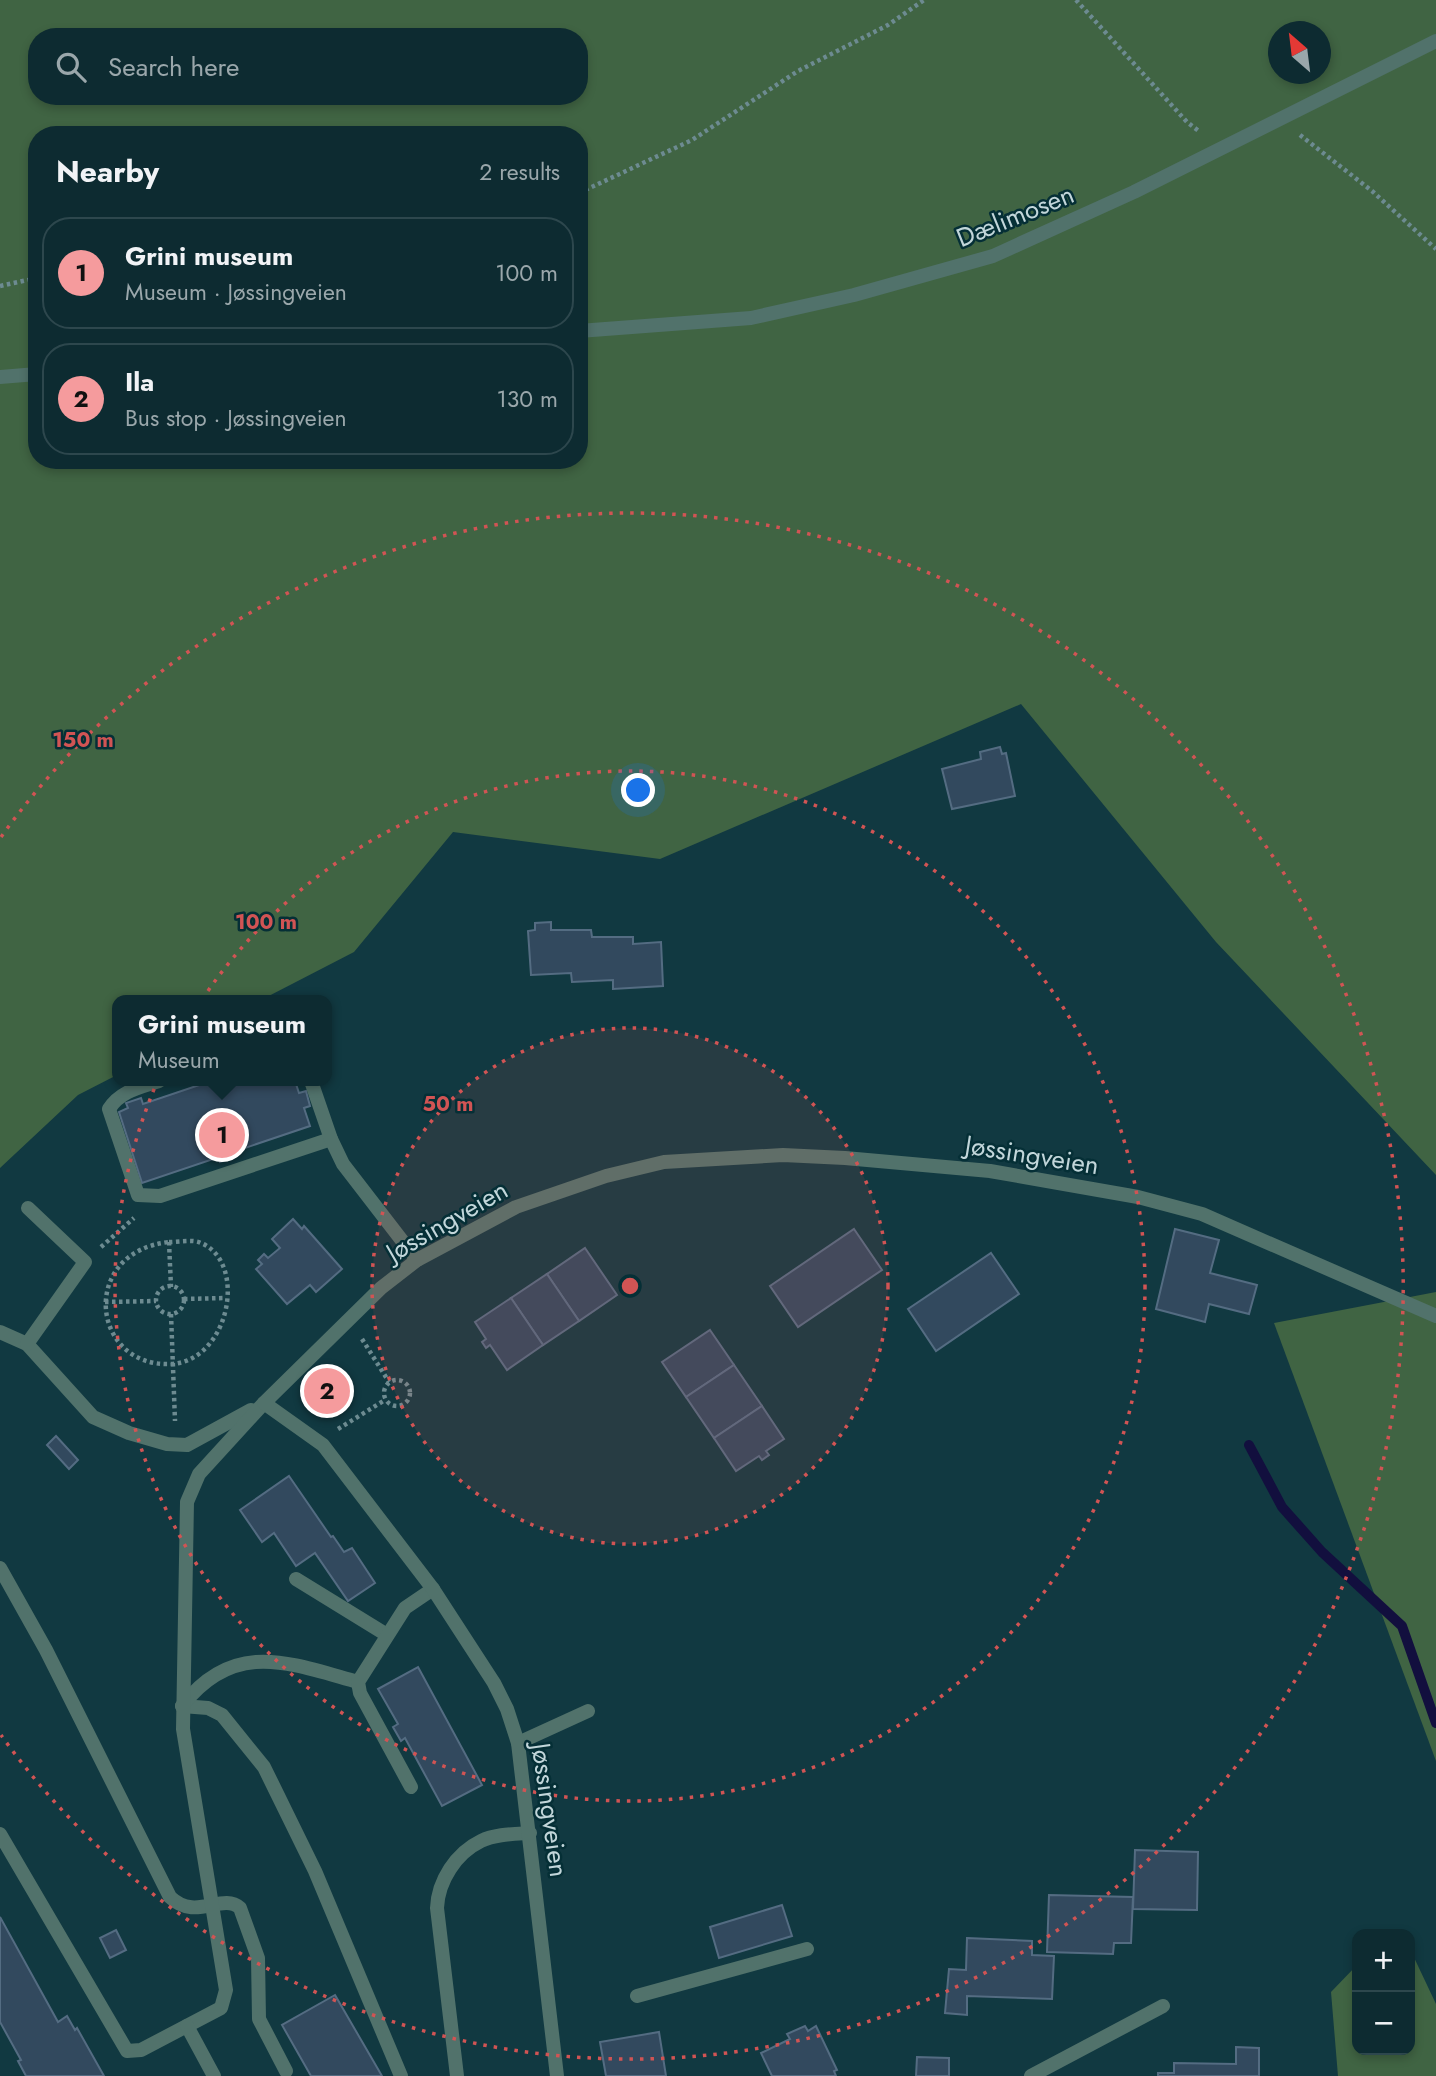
<!DOCTYPE html>
<html lang="en">
<head>
<meta charset="utf-8">
<style>
  body { margin:0; font-family:Jost,sans-serif; background:#1b373d; color:#f1f3f6 }
  .controls { position:absolute; right:21px; bottom:21px; display:grid; overflow:hidden; border-radius:14px; box-shadow:0 4px 10px #0003 }
  .controls button { width:63px; height:63px; display:grid; place-items:center; padding:0; border:0; border-bottom:2px solid #2d474d; background:#0d2b31; color:#f1f3f6; font:35px sans-serif }
  .compass { position:absolute; left:1268px; top:21px; width:63px; height:63px; border-radius:50%; background:#0d2b31; box-shadow:0 4px 10px #0003; rotate:332deg }
  .you { position:absolute; left:639px; top:791px; width:24px; height:24px; margin:-18px; border:5px solid #fff; border-radius:50%; background:#1a73e8; box-shadow:0 0 0 10px #1a73e833 }
  .badge { display:grid; place-items:center; width:46px; height:46px; border-radius:50%; background:#f59b9d; color:#111; font-size:23px; font-weight:700 }
  .pin { position:absolute; translate:-50% -50%; border:4px solid #fff; box-shadow:0 2px 7px #0006 }
  .popup { position:absolute; left:112px; top:995px; width:220px; height:91px; box-sizing:border-box; display:grid; place-content:center; border-radius:14px; background:#0d2b31; filter:drop-shadow(0 2px 5px #0005); font-size:23px; white-space:nowrap; color:#9aa7ab }
  .popup b { font-size:26px; color:#f1f3f6 }
  .popup::after { content:''; position:absolute; left:50%; top:100%; margin-left:-14px; border:14px solid transparent; border-top-color:#0d2b31 }
  .list { margin:0; padding:0; list-style:none }
  h2 { display:flex; justify-content:space-between; align-items:center; height:91px; margin:0; padding:0 28px; font-size:30px }
  h2 small { font-size:23px; font-weight:400; color:#9aa7ab }
  .list li { display:grid; grid-template-columns:46px 1fr auto; gap:21px; align-items:center; box-sizing:border-box; height:112px; margin:0 14px 14px; padding:0 14px; border:2px solid #2d474d; border-radius:28px }
  .list b { display:block; font-size:26px; white-space:nowrap }
  .list p { margin:0; font-size:23px; white-space:nowrap; color:#9aa7ab }
  .list em { font-size:23px; font-style:normal; color:#9aa7ab }
  .icon { flex:none; width:38px; height:38px; fill:none; stroke:currentColor; stroke-width:2; stroke-linecap:round; stroke-linejoin:round }
  .map { position:relative; flex:none; width:1436px; height:2076px; overflow:hidden }
  .search { position:absolute; background:#0d2b31; box-shadow:0 4px 10px #0003; left:28px; top:28px; width:560px; height:77px; display:flex; align-items:center; gap:18px; box-sizing:border-box; padding:0 24px; border-radius:28px; color:#9aa7ab; font-size:26px }
  .panel { position:absolute; background:#0d2b31; box-shadow:0 4px 10px #0003; left:28px; top:126px; width:560px; height:343px; border-radius:28px }
  .map>svg:first-child { display:block }
</style>
</head>
<body>
<div class="map">
<svg width="1436" height="2076" viewBox="0 0 1436 2076">
  <rect width="100%" height="100%" fill="#113941"/>
  <!-- green -->
  <g fill="#406443" fill-rule="evenodd">
    <path d="M0 0H1436V1175L1216 942 1021 704 660 859 453 832 354 952 261 1000H117V1075L78 1095 0 1168ZM1278 32H1320V74H1278ZM37 37H579V96H37ZM37 135H579V460H37Z"/>
    <path d="M1436 1292V1761L1274 1323Z"/>
    <path d="M1410 1949 1436 2004V2076H1338L1331 1992 1357 1965V2050H1410Z"/>
  </g>
  <g fill="none" stroke-linecap="round" stroke-linejoin="round">
    <!-- stream -->
    <path stroke="#120f3e" stroke-width="10" d="M1249 1445 1282 1507 1322 1552 1402 1626 1436 1723"/>
  </g>
  <!-- building -->
  <g fill="#32495e" stroke="#546c82" stroke-width="2">
    <path d="M1000 747 1002 754 1006 753 1015 796 952 809 942 769 981 759 980 752Z"/>
    <path d="M551 922V930H591L592 937H633V944L661 942 663 986 613 989V980L572 982 571 973 531 975 528 931 535 930V923Z"/>
    <path d="M211 1081H295L299 1093 306 1091 310 1106 304 1108 310 1126 233 1152 235 1157 220 1162 219 1157 142 1183 119 1112 128 1108 126 1103 141 1098 143 1104Z"/>
    <path d="M293 1219 302 1229 304 1226 342 1269 316 1292 310 1285 287 1304 256 1269 262 1264 258 1260 264 1254 268 1258 280 1248 272 1239Z"/>
    <path d="M854 1229 882 1270 798 1327 770 1286Z"/>
    <path d="M1175 1229 1219 1240 1210 1273 1257 1285 1249 1314 1209 1304 1205 1322 1156 1309Z"/>
    <path d="M585 1248 617 1295 579 1321 547 1274Z"/>
    <path d="M991 1253 1019 1294 936 1351 908 1309Z"/>
    <path d="M547 1274 579 1321 543 1345 511 1298Z"/>
    <path d="M511 1298 543 1345 507 1370 490 1345 486 1348 482 1342 486 1339 475 1322Z"/>
    <path d="M710 1330 734 1365 686 1397 662 1362Z"/>
    <path d="M734 1365 762 1406 714 1438 686 1397Z"/>
    <path d="M762 1406 784 1439 766 1451 769 1455 762 1460 759 1456 736 1471 714 1438Z"/>
    <path d="M56 1436 78 1460 69 1469 47 1445Z"/>
    <path d="M289 1476 331 1537 333 1536 344 1552 352 1548 375 1583 348 1601 315 1553 296 1566 274 1533 262 1542 240 1510Z"/>
    <path d="M418 1667 482 1785 442 1806 405 1738 401 1741 393 1727 398 1724 378 1689Z"/>
    <path d="M1135 1850 1198 1852 1197 1910 1133 1909Z"/>
    <path d="M1049 1895 1133 1897 1131 1943H1114L1113 1954 1047 1952Z"/>
    <path d="M782 1905 792 1936 719 1958 710 1927Z"/>
    <path d="M0 1917 58 2022 67 2016 75 2030 77 2028 104 2076H26L18 2061 21 2060 0 2022Z"/>
    <path d="M116 1930 126 1950 110 1958 100 1938Z"/>
    <path d="M967 1938 1032 1941V1955L1054 1956 1052 1999 967 1996V2015L945 2013 949 1969 966 1970Z"/>
    <path d="M335 1995 382 2076H311L282 2025Z"/>
    <path d="M805 2026 808 2031 816 2026 837 2070 834 2071 836 2076H772L761 2053 790 2039 787 2034Z"/>
    <path d="M659 2032 666 2076H606L600 2042Z"/>
    <path d="M1236 2047 1259 2048V2076H1158V2073H1174V2063L1236 2064Z"/>
    <path d="M917 2057 949 2058V2076H916Z"/>
  </g>
  <g fill="none" stroke-linecap="round" stroke-linejoin="round">
    <!-- path -->
    <g stroke="#6d8b91" stroke-width="4.5" stroke-dasharray="3.5 3.5" stroke-linecap="butt">
      <path d="M1076 0 1187 122 1200 132"/>
      <path d="M1300 135 1372 191 1436 249"/>
      <path d="M579 193 692 140 798 71 888 25 924 0"/>
      <path d="M0 286 37 278"/>
      <path d="M169 1242C179 1242 193 1239 201 1243 248 1262 230 1361 171 1364 91 1368 78 1252 169 1242Z"/>
      <path d="M169 1242 171 1287"/>
      <path d="M101 1247 134 1218"/>
      <circle cx="170" cy="1300" r="14"/>
      <path d="M184 1299 226 1298"/>
      <path d="M105 1302 156 1301"/>
      <path d="M171 1314 175 1421"/>
      <path d="M362 1339 389 1382"/>
      <circle cx="397" cy="1393" r="13"/>
      <path d="M338 1429 385 1400"/>
    </g>
    <!-- service -->
    <g stroke="#51726b" stroke-width="14">
      <path d="M159 1081C141 1087 120 1091 109 1109L138 1195 160 1196 331 1139"/>
      <path d="M311 1081 331 1139 343 1164 417 1260"/>
      <path d="M0 1332 27 1344 93 1417 129 1433 167 1444 187 1445 251 1410"/>
      <path d="M27 1344 85 1262 28 1208"/>
      <path d="M0 1568 46 1650 170 1897C196 1922 222 1892 240 1908L258 1958 259 2019 286 2071"/>
      <path d="M296 1579 387 1635"/>
      <path d="M182 1706 208 1708 222 1715 264 1767 315 1871 401 2076"/>
      <path d="M182 1706C234 1639 289 1663 358 1682"/>
      <path d="M518 1743 588 1711"/>
      <path d="M411 1787 360 1693 358 1682 405 1608 433 1589"/>
      <path d="M0 1834 127 2051 141 2050 221 2008 226 1990 183 1729 187 1502 199 1474 264 1403"/>
      <path d="M637 1996 807 1949"/>
      <path d="M187 2026 214 2076"/>
      <path d="M457 2076 437 1908C438 1881 456 1853 481 1841 495 1834 514 1834 530 1833"/>
    </g>
    <!-- minor -->
    <g stroke="#51726b" stroke-width="14">
      <path d="M579 331 751 318 854 295 993 256 1134 192 1436 41"/>
      <path d="M0 377 37 374"/>
      <path d="M557 2076 518 1743 507 1709 494 1683 433 1589 323 1445 264 1403 381 1288 417 1260 516 1207 606 1176 664 1162 783 1155 845 1158 990 1171 1138 1197 1202 1214 1436 1316"/>
      <path d="M1031 2076 1163 2006"/>
    </g>
  </g>
  <!-- distance rings -->
  <circle cx="630" cy="1286" r="258" fill="#d15454" fill-opacity=".12"/>
  <g fill="none" stroke="#d15454" stroke-width="3.5" stroke-dasharray="3.5 7">
    <circle cx="630" cy="1286" r="258"/>
    <circle cx="630" cy="1286" r="515"/>
    <path d="M1 837A773 773 0 1 1 1 1735"/>
  </g>
  <g text-anchor="middle" stroke-width="5" stroke-linejoin="round" paint-order="stroke">
    <!-- street labels -->
    <g font-size="26" fill="#c2d6da" stroke="#052f36">
      <text transform="translate(1015 216) rotate(-22)" y="9">Dælimosen</text>
      <text transform="translate(1032 1155) rotate(9)" y="9">Jøssingveien</text>
      <text transform="translate(447 1221) rotate(-30)" y="9">Jøssingveien</text>
      <text transform="translate(550 1810) rotate(82)" y="9">Jøssingveien</text>
    </g>
  </g>
  <circle cx="630" cy="1286" r="10" fill="#d15454" stroke="#052f36" stroke-width="3.5"/>
  <g font-size="21" text-anchor="middle" font-weight="bold" fill="#d15454" stroke="#052f36" stroke-width="5" stroke-linejoin="round" paint-order="stroke">
    <text x="83" y="747">150 m</text>
    <text x="266" y="929">100 m</text>
    <text x="448" y="1111">50 m</text>
  </g>
</svg>
<div class="controls">
<button>+</button>
<button>−</button>
</div>
<svg class="compass" viewBox="-18 -18 36 36"><path d="M0-13l5 13h-10z" fill="#e53935"/><path d="M0 13l5-13h-10z" fill="#9aa7ab"/></svg>
<div class="you"></div>
<div class="pin badge" style="left:222px;top:1135px">1</div>
<div class="popup"><b>Grini museum</b>Museum</div>
<div class="pin badge" style="left:327px;top:1391px">2</div>
<div class="search"><svg class="icon" aria-label="search" viewBox="0 0 24 24"><circle cx="10" cy="10" r="6"/><path d="M15 15l6 6"/></svg>Search here</div>
<section class="panel">
<h2>Nearby<small>2 results</small></h2>
<ul class="list">
<li><span class="badge">1</span><div><b>Grini museum</b><p>Museum · Jøssingveien</p></div><em>100 m</em></li>
<li><span class="badge">2</span><div><b>Ila</b><p>Bus stop · Jøssingveien</p></div><em>130 m</em></li>
</ul>
</section>
</div>
</body>
</html>
